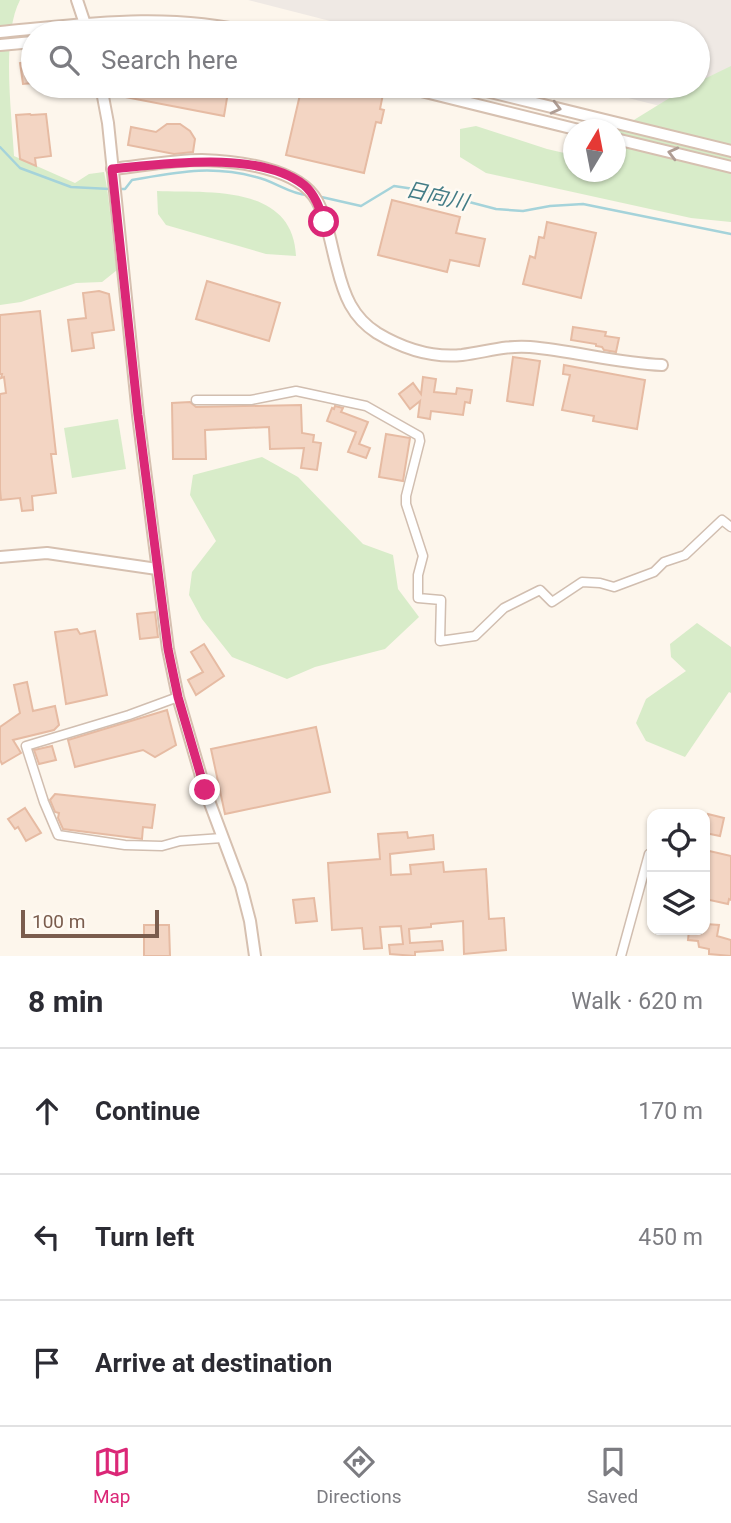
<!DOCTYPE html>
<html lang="en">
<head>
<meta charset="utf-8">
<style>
  body { margin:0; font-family:Roboto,"Noto Sans JP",sans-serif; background:#f7f7f7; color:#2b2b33 }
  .controls { position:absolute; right:21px; bottom:21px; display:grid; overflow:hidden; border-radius:14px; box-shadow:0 2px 5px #0004 }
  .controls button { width:63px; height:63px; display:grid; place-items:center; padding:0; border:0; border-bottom:2px solid #e1e1e2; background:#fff; color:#2b2b33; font:35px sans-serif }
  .compass { position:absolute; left:563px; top:119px; width:63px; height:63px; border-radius:50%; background:#fff; box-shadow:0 2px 5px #0004; rotate:10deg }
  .scale { position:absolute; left:21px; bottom:18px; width:138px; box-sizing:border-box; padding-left:7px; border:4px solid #7a5c4d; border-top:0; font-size:19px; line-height:24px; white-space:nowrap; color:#7a5c4d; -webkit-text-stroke:5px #fffaf3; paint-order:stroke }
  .stop { position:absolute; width:21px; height:21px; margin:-16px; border:5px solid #db2777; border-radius:50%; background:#fff }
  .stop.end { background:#db2777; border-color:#fff; box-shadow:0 2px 7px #0008 }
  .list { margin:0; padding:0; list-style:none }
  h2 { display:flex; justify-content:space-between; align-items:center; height:91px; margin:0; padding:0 28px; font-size:30px }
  h2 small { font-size:23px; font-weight:400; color:#7c7c81 }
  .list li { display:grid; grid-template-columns:46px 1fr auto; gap:21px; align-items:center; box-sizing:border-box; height:126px; padding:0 28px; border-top:2px solid #e1e1e2 }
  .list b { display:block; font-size:26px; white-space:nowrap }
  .list em { font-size:23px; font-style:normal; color:#7c7c81 }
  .icon { flex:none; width:38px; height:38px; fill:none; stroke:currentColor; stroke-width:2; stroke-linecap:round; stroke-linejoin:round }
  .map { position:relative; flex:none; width:731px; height:956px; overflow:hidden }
  .search { position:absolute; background:#fff; box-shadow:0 2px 5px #0004; left:21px; right:21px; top:21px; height:77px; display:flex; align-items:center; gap:18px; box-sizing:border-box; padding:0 24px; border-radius:38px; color:#7c7c81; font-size:26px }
  .sheet { height:469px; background:#fff }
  nav { display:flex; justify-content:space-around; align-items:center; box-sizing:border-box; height:98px; border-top:2px solid #e1e1e2; background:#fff; font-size:19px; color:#7c7c81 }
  nav a { display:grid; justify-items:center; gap:4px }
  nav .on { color:#db2777 }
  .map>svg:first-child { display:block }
</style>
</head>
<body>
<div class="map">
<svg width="731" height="956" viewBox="0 0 731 956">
  <rect width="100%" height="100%" fill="#fdf6ec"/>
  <!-- industrial -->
  <path fill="#efe9e4" d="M248 0H731V124L581 86H698V33H377Z"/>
  <!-- green -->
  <g fill="#d8ecc9">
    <path d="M0 0H20C1 36 12 115 14 156L75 183 89 174 104 172C111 204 111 238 117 270L102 282 76 283 21 302 0 305Z"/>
    <path d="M731 66V222L691 218 486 173 460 157V129L476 126 547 149 573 155 574 172H616V131L689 86H698V82Z"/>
    <path d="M157 191C208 193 293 184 296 256L266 254 166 225 158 214Z"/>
    <path d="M118 419 126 469 72 478 64 428Z"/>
    <path d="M262 457 298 477 363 544 393 555 398 589 419 617 385 649 315 667 287 679 232 657 202 619 189 595 192 572 216 541 190 495 193 475Z"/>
    <path d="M697 623 731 647V693L729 692 685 757 646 741 636 723 646 699 686 671 671 657 670 644Z"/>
  </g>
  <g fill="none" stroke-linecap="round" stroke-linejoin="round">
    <!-- stream -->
    <g stroke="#a5d3da" stroke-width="2.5">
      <path d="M0 147 20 168 71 187 110 189"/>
      <path d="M117 189H125L132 180C179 172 210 165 256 177 274 181 290 194 307 195"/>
      <path d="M317 196 361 206 394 186 427 191 496 209 523 211 550 206 583 204 731 234"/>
    </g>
  </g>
  <!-- building -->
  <g fill="#f3d5c3" stroke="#e6bba3" stroke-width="2">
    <path d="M33 61V83L23 84 20 63Z"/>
    <path d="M127 86H229L224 116 125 97Z"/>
    <path d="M302 86H346L383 94 380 109 384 110 381 123 376 122 364 173 286 155Z"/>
    <path d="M30 114 31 115 46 114 51 156 35 158 36 166 20 159 16 115Z"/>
    <path d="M167 124H180L190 131 195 139 193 152 174 154 128 145 131 127 156 132Z"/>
    <path d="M392 200 460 217 456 233 485 239 479 266 450 260 447 272 378 255Z"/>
    <path d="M547 222 596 233 581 298 523 284 530 256 535 258 539 237 544 238Z"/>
    <path d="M207 281 280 303 269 341 196 319Z"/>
    <path d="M99 291 109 294 114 330 92 333 94 348 72 351 68 320 86 318 83 293Z"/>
    <path d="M40 311 56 454H51L56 493 32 496 33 510 22 511 20 498 1 500 0 489V394L6 393 4 377 1 378 2 374H0V315Z"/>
    <path d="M573 327 606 332 605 336 619 338 616 352 604 350 602 347 596 346V344L571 340Z"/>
    <path d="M513 357 540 361 533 405 507 401Z"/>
    <path d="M564 365 645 380 637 429 593 421 594 416 562 410 570 375 563 374Z"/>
    <path d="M423 377 436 379 434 392 456 394 457 388 472 390 470 403 465 402 463 415 431 411 430 419 418 417 420 401 410 409 399 394 413 383 421 394Z"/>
    <path d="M190 402 196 407 301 405 302 433 314 435 313 442 321 443 317 470 301 468 304 448 270 449 269 427 205 430 206 459H173L172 403Z"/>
    <path d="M335 406 343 408 341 412 368 422 359 444 370 448 366 458 348 452 356 432 327 421 332 408 334 409Z"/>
    <path d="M386 434 410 438 403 481 379 477Z"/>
    <path d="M155 612 158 637 140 639 137 614Z"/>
    <path d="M77 629 80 634 95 631 107 695 66 704 55 632Z"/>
    <path d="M204 644 224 676 196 695 188 680 203 672 191 652Z"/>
    <path d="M27 682 33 711 55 706 59 725 54 730 13 740 21 753 2 764 0 760V727L20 713 14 685Z"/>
    <path d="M167 710 176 745 155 757 143 750 75 767 68 740Z"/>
    <path d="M316 727 330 792 225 814 211 749Z"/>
    <path d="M52 746 56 760 39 764 34 750Z"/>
    <path d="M55 794 155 805 152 828 143 827 142 839 63 829 58 818 59 813 55 812 50 800Z"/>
    <path d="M25 808 41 833 26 841 18 827 15 829 8 819Z"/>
    <path d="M708 814 724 818 720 836 705 833Z"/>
    <path d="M407 832 408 838 433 835 434 849 390 854 391 875 411 874 410 865 443 862 444 872 486 869 489 919 504 918 506 950 464 954 463 921 431 924V927L409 929 410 943 442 941 443 950 415 952V956L390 954 389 945 403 944 401 926 380 927 382 948 364 949 362 928 332 930 328 863 380 859 378 834Z"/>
    <path d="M705 850 731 856V900L729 899 728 904 705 899Z"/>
    <path d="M314 898 317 921 296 923 293 900Z"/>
    <path d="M705 924 719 925 717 936 731 940V956L709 954V949L699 947 698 941 688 940 689 930H705Z"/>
    <path d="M144 925H169L170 956H144Z"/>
  </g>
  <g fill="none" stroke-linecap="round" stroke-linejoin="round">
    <!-- street casing -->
    <g stroke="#d1beb0" stroke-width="11">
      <g id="street">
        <path d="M196 400H251L296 391 366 406 419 436 420 441 406 496V504L423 556 418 575V598L441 600 440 641 475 636 504 608 540 590 552 602 582 582 600 583 614 587 654 572 664 562 685 555 722 520 731 527"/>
        <path d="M178 697 129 715 26 746 44 802 58 835 125 845 162 846 180 841 222 838"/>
        <path d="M621 956 649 854"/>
      </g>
    </g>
    <!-- secondary casing -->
    <g stroke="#d6c0b0" stroke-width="14">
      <g id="secondary">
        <path d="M77 0 88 33"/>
        <path d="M0 32C85 24 169 12 253 33"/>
        <path d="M0 45 33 42"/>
        <path d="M101 86 108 123 138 415 168 649 178 697 205 790 241 886 250 921 255 956"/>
        <path d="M401 86 579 130"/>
        <path d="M466 86 731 151"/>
        <path d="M616 139 731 167"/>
        <path d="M112 169C141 166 172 160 202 160 237 161 299 168 317 201 328 221 331 246 337 267 344 295 352 317 377 333 402 348 432 358 462 355 486 352 506 345 530 347 575 351 617 363 662 365"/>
        <path d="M0 557 47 553 157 569"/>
      </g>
    </g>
    <!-- street -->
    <use href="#street" stroke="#fff" stroke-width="8"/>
    <!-- secondary -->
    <use href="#secondary" stroke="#fff" stroke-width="10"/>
  </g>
  <!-- one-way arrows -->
  <defs><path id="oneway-chevron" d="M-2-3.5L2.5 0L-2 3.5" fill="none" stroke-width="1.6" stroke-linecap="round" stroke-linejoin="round" transform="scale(1.75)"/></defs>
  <g stroke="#af9d94">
    <use href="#oneway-chevron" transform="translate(556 108) rotate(14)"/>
    <use href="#oneway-chevron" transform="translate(673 153) rotate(-166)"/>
  </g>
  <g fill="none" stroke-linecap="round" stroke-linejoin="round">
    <!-- route -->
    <path stroke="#db2777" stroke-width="9" d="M205 790 178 697 168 649 138 415 112 169C165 164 259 150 304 185 315 194 320 209 324 222"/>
  </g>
  <g text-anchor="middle" stroke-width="5" stroke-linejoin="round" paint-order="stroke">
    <!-- water labels -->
    <g font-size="21" font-style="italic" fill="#437c86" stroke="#fffaf3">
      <text transform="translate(437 196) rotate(13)" y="7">日向川</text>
    </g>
  </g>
</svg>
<div class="controls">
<button><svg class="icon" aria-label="locate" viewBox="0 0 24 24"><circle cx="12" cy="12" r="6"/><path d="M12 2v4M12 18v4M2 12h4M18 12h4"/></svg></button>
<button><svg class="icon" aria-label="layers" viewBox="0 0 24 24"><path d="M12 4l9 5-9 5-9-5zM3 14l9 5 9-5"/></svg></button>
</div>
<svg class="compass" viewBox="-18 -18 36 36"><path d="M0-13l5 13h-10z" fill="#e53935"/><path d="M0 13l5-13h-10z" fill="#7c7c81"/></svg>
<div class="scale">100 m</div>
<div class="stop" style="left:324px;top:222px"></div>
<div class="stop end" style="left:205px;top:790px"></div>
<div class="search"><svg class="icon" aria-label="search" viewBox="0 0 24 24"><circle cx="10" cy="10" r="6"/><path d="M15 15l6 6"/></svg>Search here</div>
</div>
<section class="sheet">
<h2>8 min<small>Walk · 620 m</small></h2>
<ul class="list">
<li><svg class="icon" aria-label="ahead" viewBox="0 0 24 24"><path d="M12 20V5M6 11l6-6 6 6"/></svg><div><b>Continue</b></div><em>170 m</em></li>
<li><svg class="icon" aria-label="left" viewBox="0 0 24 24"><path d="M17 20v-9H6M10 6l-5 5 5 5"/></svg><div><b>Turn left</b></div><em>450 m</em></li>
<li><svg class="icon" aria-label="arrive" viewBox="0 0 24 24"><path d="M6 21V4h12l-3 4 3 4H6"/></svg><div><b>Arrive at destination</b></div></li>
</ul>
</section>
<nav>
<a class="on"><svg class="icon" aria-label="map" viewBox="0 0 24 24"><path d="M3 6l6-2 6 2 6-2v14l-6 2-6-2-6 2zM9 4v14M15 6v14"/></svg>Map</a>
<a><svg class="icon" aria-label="directions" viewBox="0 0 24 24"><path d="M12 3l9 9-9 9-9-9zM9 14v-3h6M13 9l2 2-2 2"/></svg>Directions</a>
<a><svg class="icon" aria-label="saved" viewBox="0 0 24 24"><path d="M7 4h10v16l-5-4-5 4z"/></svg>Saved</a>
</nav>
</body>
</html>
